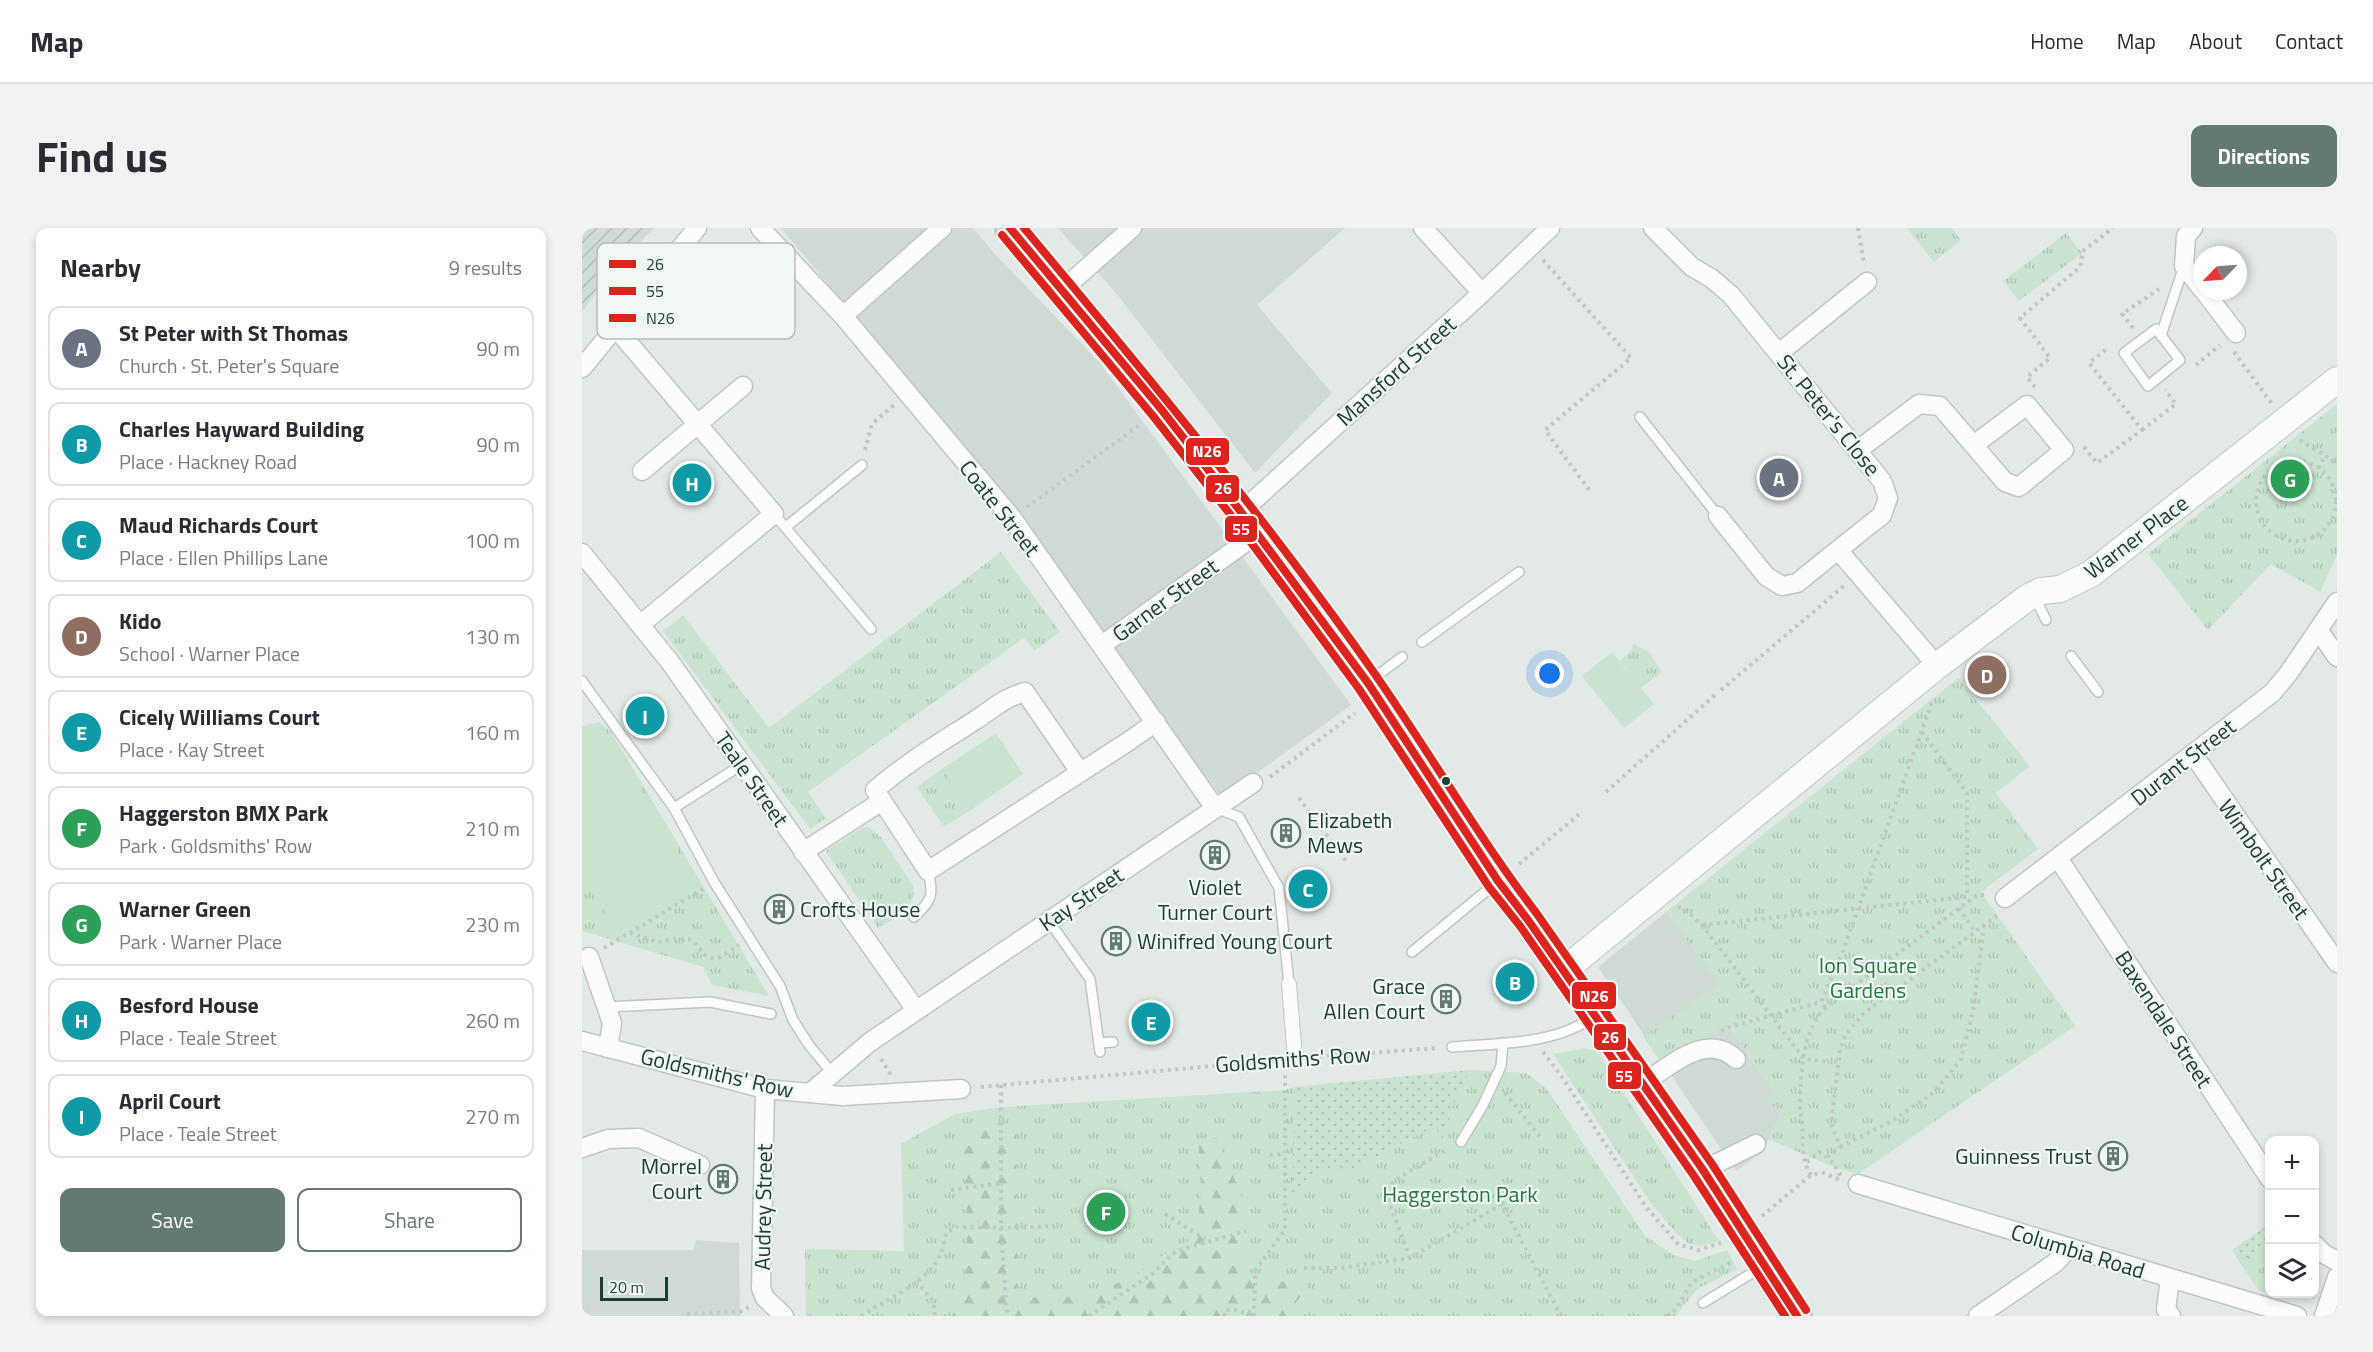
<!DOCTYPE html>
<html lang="en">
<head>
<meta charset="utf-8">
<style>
  body { margin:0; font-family:"Titillium Web",sans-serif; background:#f2f2f3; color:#2b2b33 }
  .controls { position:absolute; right:18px; bottom:18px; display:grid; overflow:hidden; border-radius:12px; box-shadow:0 3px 9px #0003 }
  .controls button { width:54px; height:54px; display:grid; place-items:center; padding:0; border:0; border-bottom:2px solid #e1e1e2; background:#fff; color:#2b2b33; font:30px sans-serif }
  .compass { position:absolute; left:1611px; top:18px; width:54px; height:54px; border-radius:50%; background:#fff; box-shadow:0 3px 9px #0003; rotate:245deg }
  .scale { position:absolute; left:18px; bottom:15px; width:68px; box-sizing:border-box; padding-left:6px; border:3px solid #203d34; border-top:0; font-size:16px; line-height:21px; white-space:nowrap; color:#203d34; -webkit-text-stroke:4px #f1f8f4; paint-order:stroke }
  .you { position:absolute; left:968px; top:446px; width:21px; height:21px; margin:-15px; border:4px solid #fff; border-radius:50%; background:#1a73e8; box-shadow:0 0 0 9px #1a73e833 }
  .badge { display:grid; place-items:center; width:39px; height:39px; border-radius:50%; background:#647972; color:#fff; font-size:20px; font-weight:700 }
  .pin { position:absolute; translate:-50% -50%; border:3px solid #fff; box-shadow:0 2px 6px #0006 }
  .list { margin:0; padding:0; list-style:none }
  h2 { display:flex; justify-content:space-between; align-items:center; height:78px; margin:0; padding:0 24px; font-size:26px }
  h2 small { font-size:20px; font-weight:400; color:#7c7c81 }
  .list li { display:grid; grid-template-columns:39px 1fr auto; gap:18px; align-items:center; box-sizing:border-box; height:84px; margin:0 12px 12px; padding:0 12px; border:2px solid #e1e1e2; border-radius:12px }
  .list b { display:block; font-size:22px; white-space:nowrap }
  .list p { margin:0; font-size:20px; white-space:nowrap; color:#7c7c81 }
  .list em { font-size:20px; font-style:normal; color:#7c7c81 }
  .actions { display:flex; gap:12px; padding:18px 24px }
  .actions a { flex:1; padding:14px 0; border:2px solid #647972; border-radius:12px; text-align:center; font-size:21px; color:#647972 }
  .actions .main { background:#647972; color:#fff }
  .icon { flex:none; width:33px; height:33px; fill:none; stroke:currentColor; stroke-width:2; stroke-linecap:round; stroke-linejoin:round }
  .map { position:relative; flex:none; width:1755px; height:1088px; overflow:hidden; border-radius:12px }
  header { display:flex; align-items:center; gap:36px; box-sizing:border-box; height:84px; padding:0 30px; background:#fff; border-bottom:2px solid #e1e1e2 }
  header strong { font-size:28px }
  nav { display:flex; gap:33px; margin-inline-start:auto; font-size:21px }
  .intro { display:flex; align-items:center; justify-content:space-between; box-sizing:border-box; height:144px; padding:0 36px }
  h1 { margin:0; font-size:42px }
  .button { padding:15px 27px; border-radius:12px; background:#647972; color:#fff; font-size:21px; font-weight:700 }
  main { display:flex; gap:36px; padding:0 36px }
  aside { flex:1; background:#fff; border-radius:12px; box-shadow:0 3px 9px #0003 }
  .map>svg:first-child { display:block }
</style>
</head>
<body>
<header>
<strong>Map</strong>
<nav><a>Home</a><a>Map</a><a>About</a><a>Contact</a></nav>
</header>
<div class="intro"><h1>Find us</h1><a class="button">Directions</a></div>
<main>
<aside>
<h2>Nearby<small>9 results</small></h2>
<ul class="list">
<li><span class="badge" style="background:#6b7280">A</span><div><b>St Peter with St Thomas</b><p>Church · St. Peter's Square</p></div><em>90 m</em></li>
<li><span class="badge" style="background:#0f9aa8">B</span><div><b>Charles Hayward Building</b><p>Place · Hackney Road</p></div><em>90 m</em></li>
<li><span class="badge" style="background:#0f9aa8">C</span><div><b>Maud Richards Court</b><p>Place · Ellen Phillips Lane</p></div><em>100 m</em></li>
<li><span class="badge" style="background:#8d6e63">D</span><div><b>Kido</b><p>School · Warner Place</p></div><em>130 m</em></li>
<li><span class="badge" style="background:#0f9aa8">E</span><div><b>Cicely Williams Court</b><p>Place · Kay Street</p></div><em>160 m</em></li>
<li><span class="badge" style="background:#2e9e5b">F</span><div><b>Haggerston BMX Park</b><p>Park · Goldsmiths' Row</p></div><em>210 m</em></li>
<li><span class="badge" style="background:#2e9e5b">G</span><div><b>Warner Green</b><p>Park · Warner Place</p></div><em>230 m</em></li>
<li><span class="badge" style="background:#0f9aa8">H</span><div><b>Besford House</b><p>Place · Teale Street</p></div><em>260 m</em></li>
<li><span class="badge" style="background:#0f9aa8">I</span><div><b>April Court</b><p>Place · Teale Street</p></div><em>270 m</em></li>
</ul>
<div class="actions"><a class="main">Save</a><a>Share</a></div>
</aside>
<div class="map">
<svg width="1755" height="1088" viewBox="0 0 1755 1088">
  <defs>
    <pattern id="industrial-furrows" width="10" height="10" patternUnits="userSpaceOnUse" patternTransform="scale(1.5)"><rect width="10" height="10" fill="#d0dbd6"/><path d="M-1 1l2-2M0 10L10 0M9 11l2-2" fill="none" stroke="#b2bdb8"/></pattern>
    <pattern id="grass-tufts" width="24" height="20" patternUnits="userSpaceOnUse" patternTransform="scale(1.5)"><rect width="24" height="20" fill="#cbe4d1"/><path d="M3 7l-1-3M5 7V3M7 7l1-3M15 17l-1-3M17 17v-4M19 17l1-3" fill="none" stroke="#aec4b4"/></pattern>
    <pattern id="forest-firs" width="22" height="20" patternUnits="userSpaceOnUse" patternTransform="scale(1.5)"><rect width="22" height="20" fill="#cbe4d1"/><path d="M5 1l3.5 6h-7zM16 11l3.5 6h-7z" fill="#aec4b4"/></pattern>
    <pattern id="garden-dots" width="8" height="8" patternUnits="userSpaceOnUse" patternTransform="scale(1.5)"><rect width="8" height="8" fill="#cbe4d1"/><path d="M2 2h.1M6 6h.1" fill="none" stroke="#aec4b4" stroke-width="1.8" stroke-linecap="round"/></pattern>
  </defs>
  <rect width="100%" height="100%" fill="#e3e9e6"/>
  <!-- built -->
  <g fill="#d0dbd6">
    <path d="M199 0H391L411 24 518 135 769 477 640 570 358 191Z"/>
    <path d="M476 0H763L675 77 750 165 673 245 534 65Z"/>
    <path d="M1084 684 1139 756 1146 797 1192 863 1200 883 1181 924 1154 943 1016 739Z"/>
    <path d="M114 1012 157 1015 158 1088H0V1022H111Z"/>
  </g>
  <!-- industrial -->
  <path fill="url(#industrial-furrows)" d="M0 0H72L30 43 0 84Z"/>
  <!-- grass -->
  <g fill="url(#grass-tufts)">
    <path d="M1325 0H1369L1379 12 1352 34Z"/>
    <path d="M1484 5 1500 25 1437 73 1421 53Z"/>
    <path d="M1755 176V327L1738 364 1689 336 1626 402 1566 326Z"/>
    <path d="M419 324 478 404 452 423 442 410 226 564 244 590 228 601 81 403 101 387 187 500Z"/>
    <path d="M1052 416 1067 424 1080 444 1059 460 1038 433 1048 424Z"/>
    <path d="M1376 450 1448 538 1414 565 1456 621 1399 664 1493 798 1276 946 1251 939 1187 911 1200 883 1184 874 1192 863 1145 795 1078 833 1061 808 1138 756 1084 684Z"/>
    <path d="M17 494 29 504 187 768 130 757 121 739 0 703V498Z"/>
    <path d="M361 540 389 582 362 599 335 559Z"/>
    <path d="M286 599 299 609 331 658C336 680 311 690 296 700L244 623 280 600Z"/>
    <path d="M1004 820 1012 823 1018 828 1137 1013 1119 1018 1107 1016 1094 1005 1068 974 971 826Z"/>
    <path d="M889 842 944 845 964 860 1063 1008 1091 1027 1113 1033 1145 1022 1155 1041 1115 1061 1094 1088H224L223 1021 322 1023 319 916 373 886 420 879 703 862 713 859Z"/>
    <path d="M1687 1014V1065L1677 1063 1658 1035Z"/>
  </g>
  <!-- forest -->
  <path fill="url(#forest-firs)" d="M399 894 434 896 435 1068 464 1070 511 1067 559 1043 583 1026 611 1010C622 975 619 947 616 911L635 910 659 966 663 988 661 1029 668 1049 727 1057 704 1088H370C399 1030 380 966 379 904Z"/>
  <!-- garden -->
  <g fill="url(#garden-dots)">
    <path d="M889 842 877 861 860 913 853 898 763 945 760 939 741 942 710 973 713 859Z"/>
    <path d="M1687 996V1014L1658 1035 1650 1022Z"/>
  </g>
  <!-- pitch -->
  <g fill="#cbe4d1">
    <path d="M1030 424 1072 476 1042 500 1000 448Z"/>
    <path d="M18 496 117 659 37 707 0 646V503Z"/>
    <path d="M414 505 441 546 389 582 361 540Z"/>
  </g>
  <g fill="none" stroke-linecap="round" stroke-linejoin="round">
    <!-- service casing -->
    <g stroke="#c0c6c3" stroke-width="12">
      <g id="service">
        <path d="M1574 101 1598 132 1566 158 1542 125Z"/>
        <path d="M1579 107 1602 38"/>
        <path d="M1058 189 1136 288"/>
        <path d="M192 286 289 401"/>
        <path d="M204 299 280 237"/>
        <path d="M1453 369 1464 392"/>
        <path d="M840 414 937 344"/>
        <path d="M1489 428 1516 464"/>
        <path d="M0 453 92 580 132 654 198 758 211 792 227 817 250 845"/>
        <path d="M788 453 820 429"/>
        <path d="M92 580 161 536"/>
        <path d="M633 580 657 589 697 660 707 756"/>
        <path d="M332 689C350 673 352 667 346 643"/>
        <path d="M467 693 508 751 518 824"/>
        <path d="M830 724 914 655"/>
        <path d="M24 779 128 774 189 786"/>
        <path d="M518 815 531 814"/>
        <path d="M870 819C916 815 973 817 1011 789"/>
        <path d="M879 914 901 877 919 838 921 815"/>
        <path d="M1121 1075 1180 1039"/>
      </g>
    </g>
    <!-- pedestrian casing -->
    <g stroke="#c0c6c3" stroke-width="16">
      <path id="pedestrian" d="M707 756 713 831"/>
    </g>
    <!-- minor casing -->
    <g stroke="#c0c6c3" stroke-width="21">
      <g id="minor">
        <path d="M178 0 261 88 430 290 633 580"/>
        <path d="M841 0 900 65"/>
        <path d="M1071 0 1110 39 1129 50 1149 67 1300 253 1306 270 1300 287 1256 322 1355 438"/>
        <path d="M1611 0 1604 8 1602 38 1620 61"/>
        <path d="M479 63 550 0"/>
        <path d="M1622 63 1654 105"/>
        <path d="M261 88 360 0"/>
        <path d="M32 98 192 286 58 397"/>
        <path d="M1197 125 1285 54"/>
        <path d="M0 140 115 0"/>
        <path d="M1276 222 1337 176 1358 178 1423 254 1437 259 1482 222 1445 177 1393 216"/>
        <path d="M60 243 161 158"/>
        <path d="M659 284 900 65 968 0"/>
        <path d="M1136 288 1184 348 1200 358 1215 355 1256 322"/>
        <path d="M0 325 88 434 334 782"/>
        <path d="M1737 403 1755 429"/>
        <path d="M520 417 675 306"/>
        <path d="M1611 526 1755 735"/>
        <path d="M498 544 443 464C421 470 411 481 392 493 358 515 324 535 293 562L346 643 547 513 574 494"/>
        <path d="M221 624 300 573"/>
        <path d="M1476 630 1688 951"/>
        <path d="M1423 670 1690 465 1706 446 1755 374"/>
        <path d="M7 729 30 795 26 820"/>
        <path d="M0 813 183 861 261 868 379 861"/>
        <path d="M1061 855C1089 838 1124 803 1154 831"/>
        <path d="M183 861 179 1060 183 1070 202 1088"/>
        <path d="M228 865 288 814 671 555"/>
        <path d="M0 920 26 911 57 910 118 937"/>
        <path d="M1121 942 1174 916"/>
        <path d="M1276 956 1715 1088"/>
        <path d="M1732 1016 1742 1026 1755 1033"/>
        <path d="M1588 1051 1584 1081 1589 1088"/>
        <path d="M1396 1088 1473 1035 1487 1020"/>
        <path d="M1742 1088 1755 1049"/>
      </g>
    </g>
    <!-- secondary casing -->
    <g stroke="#bec7c3" stroke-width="28">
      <path id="secondary" d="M981 743 1355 438 1445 370 1459 363 1478 361 1509 346 1755 152"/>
    </g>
    <!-- primary casing -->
    <g stroke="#bbc5c2" stroke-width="32">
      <path id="primary" d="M428 0 579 181 659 284 786 455 916 653 946 692 1121 942 1215 1088"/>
    </g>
    <!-- path -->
    <g stroke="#c0c9c5" stroke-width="4" stroke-dasharray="3 4.5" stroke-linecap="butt">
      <path d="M1276 0 1282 36"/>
      <path d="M961 32 1049 130 963 202 1008 263"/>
      <path d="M1551 100 1540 86 1577 61"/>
      <path d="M1652 124 1690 176"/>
      <path d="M1614 137 1638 117"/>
      <path d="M1453 159 1445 149 1468 130 1438 90 1498 39 1501 23 1531 0"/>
      <path d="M1560 202 1594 176 1583 162"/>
      <path d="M1718 212 1755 235"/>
      <path d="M1502 219 1515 235 1560 202 1507 135 1527 119"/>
      <path d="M283 222 290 196 312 177"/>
      <circle cx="1714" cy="273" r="40"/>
      <path d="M1736 240 1743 228"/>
      <path d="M445 279 559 196"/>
      <path d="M1139 462 1262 358"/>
      <path d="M1340 504 1385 565V668"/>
      <path d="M688 549 773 485"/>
      <path d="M1024 564 1133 467"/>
      <path d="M717 570 764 633"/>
      <path d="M937 636 1000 584"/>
      <path d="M1096 679 1103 681 1120 697 1222 831 1256 835"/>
      <path d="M1377 680 1393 704"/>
      <path d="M1120 697 1385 669"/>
      <path d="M48 705 76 714 97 710 110 712 123 727 130 730 138 729 157 717"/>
      <path d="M22 720 121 661"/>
      <path d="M1243 779 1239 774 1261 723 1350 474 1349 472"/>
      <path d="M1139 803 1147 799 1239 774"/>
      <path d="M961 824 978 846 1064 979 1096 1016 1116 1022 1139 1015"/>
      <path d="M730 829 857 820"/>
      <path d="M299 831 309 847"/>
      <path d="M419 857V1000L425 1088"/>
      <path d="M399 859 696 832"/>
      <path d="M923 865 960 911"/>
      <path d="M1258 919 1310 893 1351 865 1379 832 1391 783 1402 698"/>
      <path d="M688 927 703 926"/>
      <path d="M1245 929 1258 919 1249 896 1258 822 1263 807 1282 785 1416 687"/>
      <path d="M1225 934 1237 924C1248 930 1254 938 1259 949"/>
      <path d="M1229 947C1216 929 1224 904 1218 883 1219 849 1218 799 1248 776L1395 667H1405"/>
      <path d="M369 962 420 955"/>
      <path d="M920 976 948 956"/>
      <path d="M583 986 626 1013"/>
      <path d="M1180 988 1229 947 1242 945 1258 952"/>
      <path d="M828 1030 802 961 824 945 866 921"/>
      <path d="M722 1040H759L828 1030 920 976 979 1088"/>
      <path d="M334 1053 351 1073 353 1088"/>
      <path d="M105 1086 158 1084 167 1079"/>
      <path d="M279 1088C303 1072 348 1054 359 1025 361 1019 362 1012 364 1006L373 999 438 1000 466 998"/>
      <path d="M507 1088 570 1046 594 1023 664 1003"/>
      <path d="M642 1088 643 1082H653L672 1088"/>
      <path d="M672 1088 673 1043 703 1002V843"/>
      <path d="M1085 1088 1095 1080 1110 1054 1152 1033"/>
    </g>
    <!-- service -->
    <use href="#service" stroke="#fbfcfb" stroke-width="9"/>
    <!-- pedestrian -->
    <use href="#pedestrian" stroke="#fbfcfb" stroke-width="14"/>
    <!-- minor -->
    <use href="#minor" stroke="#fbfcfb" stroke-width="18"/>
    <!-- secondary -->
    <use href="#secondary" stroke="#fbfcfb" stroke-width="26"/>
    <!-- primary -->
    <use href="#primary" stroke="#cdd5d2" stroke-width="28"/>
    <!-- bus-1 casing -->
    <g stroke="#f1f8f4" stroke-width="12">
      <path id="bus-1" d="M428 0 579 181 659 284 786 455 916 653 946 692 1121 942 1215 1088"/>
    </g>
    <!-- bus-2 casing -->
    <g stroke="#f1f8f4" stroke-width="12">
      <path id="bus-2" d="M420 7 571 188 651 290 777 461 907 659 938 698 1112 948 1203 1088"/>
    </g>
    <!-- bus-3 casing -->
    <g stroke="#f1f8f4" stroke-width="12">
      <path id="bus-3" d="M442 0C564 146 686 293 795 449 849 527 897 610 955 686L1130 936 1224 1082"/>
    </g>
    <!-- bus-1 -->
    <use href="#bus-1" stroke="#dc241f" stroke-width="8"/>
    <!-- bus-2 -->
    <use href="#bus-2" stroke="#dc241f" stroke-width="8"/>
    <!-- bus-3 -->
    <use href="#bus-3" stroke="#dc241f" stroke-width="8"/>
  </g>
  <!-- icons -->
  <defs>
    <g id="building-ring" transform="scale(1.5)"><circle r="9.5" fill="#f1f8f4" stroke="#647972" stroke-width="1.5"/><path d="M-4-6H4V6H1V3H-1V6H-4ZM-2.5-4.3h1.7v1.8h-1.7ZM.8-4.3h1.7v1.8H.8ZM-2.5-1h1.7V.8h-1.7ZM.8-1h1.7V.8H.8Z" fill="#647972"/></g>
  </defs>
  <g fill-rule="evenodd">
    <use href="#building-ring" x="704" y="605"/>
    <use href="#building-ring" x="633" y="627"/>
    <use href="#building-ring" x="197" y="681"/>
    <use href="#building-ring" x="534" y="713"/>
    <use href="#building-ring" x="864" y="771"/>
    <use href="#building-ring" x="1531" y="928"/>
    <use href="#building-ring" x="141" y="951"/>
  </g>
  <!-- markers -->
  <circle fill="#203d34" stroke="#f1f8f4" stroke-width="2" cx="864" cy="553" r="5"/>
  <g text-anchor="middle" stroke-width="4.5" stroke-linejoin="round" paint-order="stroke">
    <!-- street labels -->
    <g font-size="22" fill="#203d34" stroke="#f1f8f4">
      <text transform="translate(814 143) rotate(-42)" y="8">Mansford Street</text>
      <text transform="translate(1247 187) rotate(51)" y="8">St. Peter's Close</text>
      <text transform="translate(418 280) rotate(52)" y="8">Coate Street</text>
      <text transform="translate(1554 309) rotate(-37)" y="8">Warner Place</text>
      <text transform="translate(583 372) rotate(-36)" y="8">Garner Street</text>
      <text transform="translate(1601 534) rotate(-38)" y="8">Durant Street</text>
      <text transform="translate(170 551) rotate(55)" y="8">Teale Street</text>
      <text transform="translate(1682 631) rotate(55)" y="8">Wimbolt Street</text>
      <text transform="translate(499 671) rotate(-34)" y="8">Kay Street</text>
      <text transform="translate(1582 791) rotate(57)" y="8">Baxendale Street</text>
      <text transform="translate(711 831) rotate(-4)" y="8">Goldsmiths' Row</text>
      <text transform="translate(135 845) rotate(13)" y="8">Goldsmiths' Row</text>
      <text transform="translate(181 979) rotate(-89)" y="8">Audrey Street</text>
      <text transform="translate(1496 1023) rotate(17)" y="8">Columbia Road</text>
    </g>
    <!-- poi labels -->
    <g font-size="22" fill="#203d34" stroke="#f1f8f4" text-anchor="start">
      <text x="725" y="600">Elizabeth<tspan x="725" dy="25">Mews</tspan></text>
      <text x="633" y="667" text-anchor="middle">Violet<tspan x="633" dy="25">Turner Court</tspan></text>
      <text x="218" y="689">Crofts House</text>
      <text x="555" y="721">Winifred Young Court</text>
      <text x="843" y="766" text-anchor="end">Grace<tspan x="843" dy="25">Allen Court</tspan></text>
      <text x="1510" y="936" text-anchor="end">Guinness Trust</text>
      <text x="120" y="946" text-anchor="end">Morrel<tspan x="120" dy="25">Court</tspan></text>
    </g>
    <!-- park labels -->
    <g font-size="22" fill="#277743" stroke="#f1f8f4">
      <text x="1286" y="745">Ion Square<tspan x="1286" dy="25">Gardens</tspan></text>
      <text x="878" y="974">Haggerston Park</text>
    </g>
  </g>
  <!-- legend -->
  <rect x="15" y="15" width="198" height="96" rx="9" fill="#f1f8f4" stroke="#b2c0ba" stroke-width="1.5"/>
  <rect x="27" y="32" width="27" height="8" fill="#dc241f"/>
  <rect x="27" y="59" width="27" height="8" fill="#dc241f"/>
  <rect x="27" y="86" width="27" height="8" fill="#dc241f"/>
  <g font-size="16" fill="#203d34">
    <text x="64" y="42">26</text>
    <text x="64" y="69">55</text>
    <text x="64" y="96">N26</text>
  </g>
  <g stroke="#f1f8f4" stroke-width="2">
    <rect x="603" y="209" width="45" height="29" rx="6" fill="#dc241f"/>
    <rect x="623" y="246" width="35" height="29" rx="6" fill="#dc241f"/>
    <rect x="642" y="287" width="34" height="28" rx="6" fill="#dc241f"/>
    <rect x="989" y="753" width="46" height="29" rx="6" fill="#dc241f"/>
    <rect x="1011" y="795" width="34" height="28" rx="6" fill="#dc241f"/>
    <rect x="1025" y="833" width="35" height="29" rx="6" fill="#dc241f"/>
  </g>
  <g font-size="16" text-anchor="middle" font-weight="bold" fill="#fff">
    <text x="625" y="229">N26</text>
    <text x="641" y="266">26</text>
    <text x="659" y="307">55</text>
    <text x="1012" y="774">N26</text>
    <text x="1028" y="815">26</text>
    <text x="1042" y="854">55</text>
  </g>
</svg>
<div class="controls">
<button>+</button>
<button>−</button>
<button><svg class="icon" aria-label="layers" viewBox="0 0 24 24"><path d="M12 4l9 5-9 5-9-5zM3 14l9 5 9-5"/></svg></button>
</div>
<svg class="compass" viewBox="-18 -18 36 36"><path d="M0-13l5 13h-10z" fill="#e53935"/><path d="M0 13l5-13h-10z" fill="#7c7c81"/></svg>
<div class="scale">20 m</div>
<div class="you"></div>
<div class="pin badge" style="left:1197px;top:250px;background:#6b7280">A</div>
<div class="pin badge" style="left:933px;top:754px;background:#0f9aa8">B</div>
<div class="pin badge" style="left:726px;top:661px;background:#0f9aa8">C</div>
<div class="pin badge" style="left:1405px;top:447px;background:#8d6e63">D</div>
<div class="pin badge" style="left:569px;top:794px;background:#0f9aa8">E</div>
<div class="pin badge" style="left:524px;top:984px;background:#2e9e5b">F</div>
<div class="pin badge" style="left:1708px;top:251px;background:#2e9e5b">G</div>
<div class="pin badge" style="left:110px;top:255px;background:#0f9aa8">H</div>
<div class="pin badge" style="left:63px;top:488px;background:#0f9aa8">I</div>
</div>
</main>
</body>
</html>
